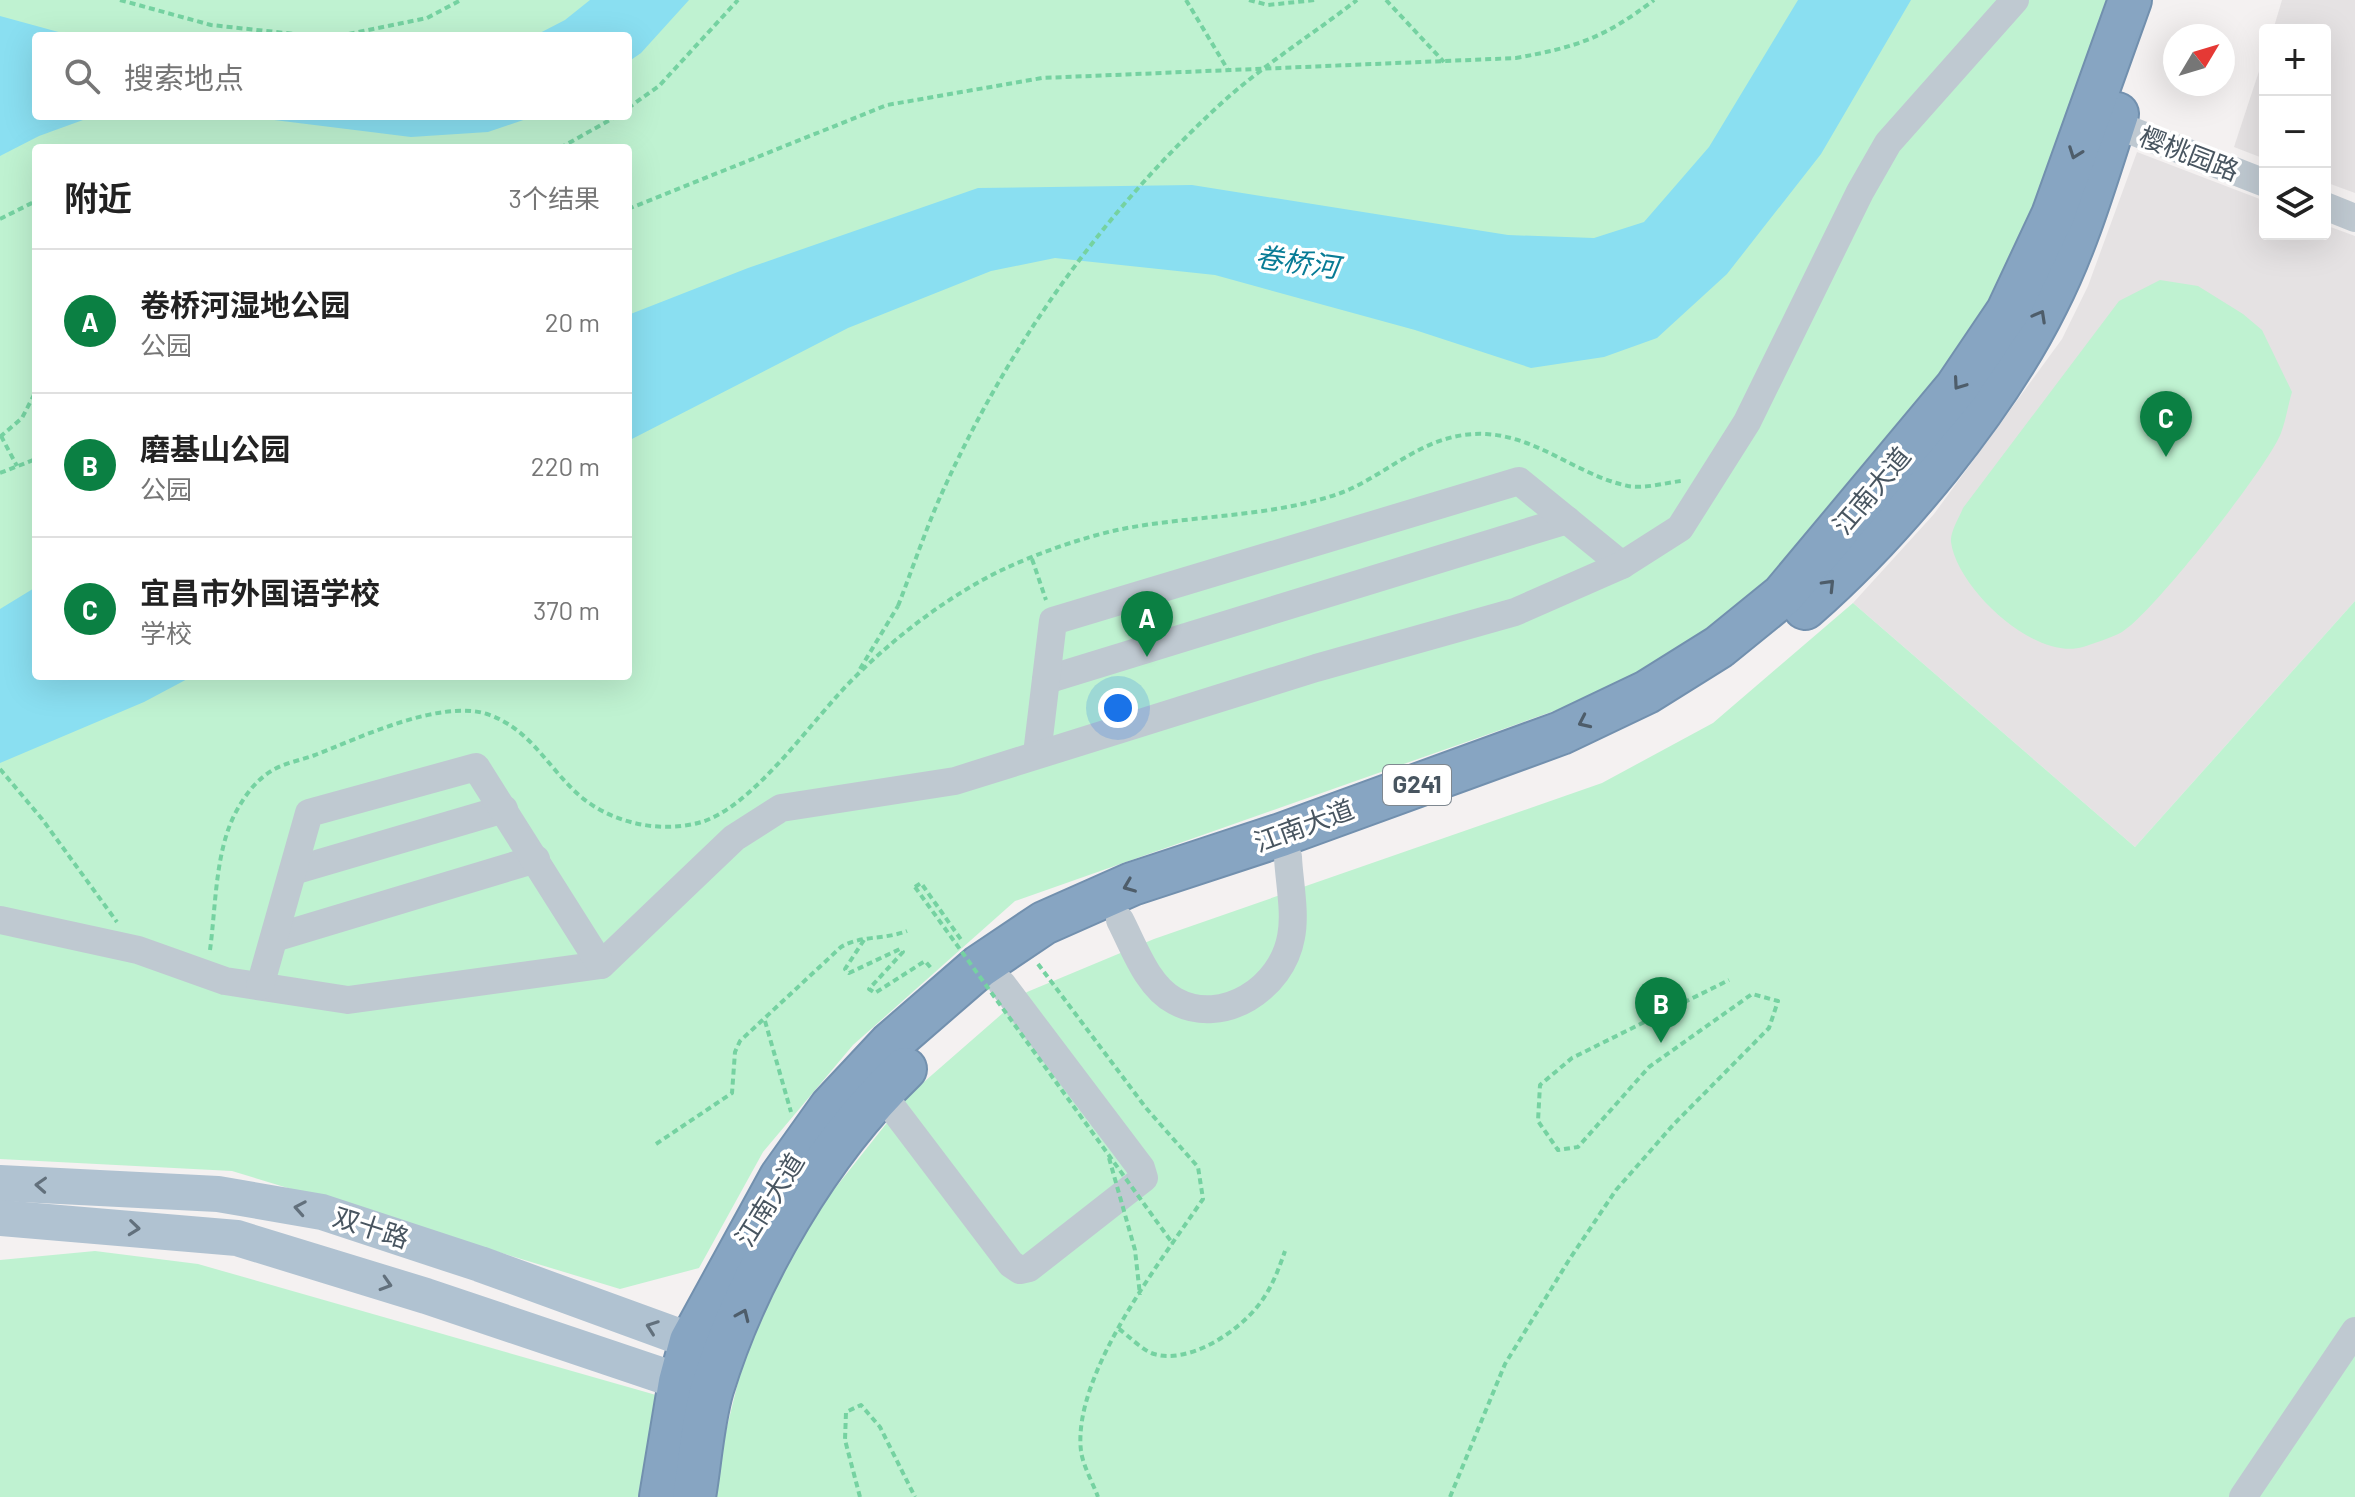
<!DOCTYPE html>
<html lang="zh">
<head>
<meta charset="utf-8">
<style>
  body { margin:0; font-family:Barlow,"Noto Sans SC",sans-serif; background:#f2f2f2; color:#222 }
  .controls { position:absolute; right:24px; top:24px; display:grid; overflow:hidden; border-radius:8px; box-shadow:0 8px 32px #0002 }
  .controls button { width:72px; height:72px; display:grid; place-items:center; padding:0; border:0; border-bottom:2px solid #e0e0e0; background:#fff; color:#222; font:40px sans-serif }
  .compass { position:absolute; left:2163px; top:24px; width:72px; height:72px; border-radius:50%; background:#fff; box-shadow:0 8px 32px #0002; rotate:52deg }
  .you { position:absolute; left:1118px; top:708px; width:28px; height:28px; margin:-20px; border:6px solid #fff; border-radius:50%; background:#1a73e8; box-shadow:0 0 0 12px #1a73e833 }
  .badge { display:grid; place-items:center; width:52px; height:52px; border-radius:50%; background:#0b8043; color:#fff; font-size:26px; font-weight:700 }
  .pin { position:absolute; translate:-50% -66px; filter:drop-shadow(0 2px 4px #0008) }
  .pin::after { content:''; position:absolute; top:42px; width:28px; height:24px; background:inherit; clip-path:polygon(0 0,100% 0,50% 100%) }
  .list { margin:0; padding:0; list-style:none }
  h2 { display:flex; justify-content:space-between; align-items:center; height:104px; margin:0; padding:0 32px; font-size:34px }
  h2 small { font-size:26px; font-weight:400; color:#767676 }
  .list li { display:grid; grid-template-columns:52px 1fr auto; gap:24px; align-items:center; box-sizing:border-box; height:144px; padding:0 32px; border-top:2px solid #e0e0e0 }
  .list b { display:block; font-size:30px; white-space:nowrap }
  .list p { margin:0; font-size:26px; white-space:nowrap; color:#767676 }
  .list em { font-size:26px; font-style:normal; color:#767676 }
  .icon { flex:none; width:44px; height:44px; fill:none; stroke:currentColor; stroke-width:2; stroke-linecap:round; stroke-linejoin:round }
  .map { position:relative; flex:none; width:2355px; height:1497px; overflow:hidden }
  .search { position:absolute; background:#fff; box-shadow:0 8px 32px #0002; left:32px; top:32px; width:600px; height:88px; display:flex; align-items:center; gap:20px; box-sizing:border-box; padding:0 28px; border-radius:8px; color:#767676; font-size:30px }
  .panel { position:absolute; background:#fff; box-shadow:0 8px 32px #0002; left:32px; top:144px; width:600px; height:536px; border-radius:8px }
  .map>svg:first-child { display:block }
</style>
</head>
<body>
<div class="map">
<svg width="2355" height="1497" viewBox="0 0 2355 1497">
  <rect width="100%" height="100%" fill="#f4f1f1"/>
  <!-- education -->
  <g fill="#e5e2e3">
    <path d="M2282 0H2355V193L2325 182V30H2273Z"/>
    <path d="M2265 53V159L2234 147Z"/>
    <path d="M2137 152 2265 201V234H2325V225L2355 236V601L2135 847 1853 603 1934 514 2062 339 2088 286Z"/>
  </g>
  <!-- green -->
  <g fill="#bff2d1" fill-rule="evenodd">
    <path d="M0 0H2109L2037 217 1969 339 1789 565 1704 638 1574 704 1015 901 853 1045 763 1152 699 1268 620 1289 232 1171 0 1159ZM36 36H628V116H36ZM36 148H628V676H36Z"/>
    <path d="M2160 280 2198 286 2243 314 2262 330 2292 392C2288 405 2286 420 2281 433 2268 467 2152 614 2122 632 2111 638 2095 643 2083 647 2034 661 1957 588 1951 542 1950 532 1959 518 1963 508L2119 301Z"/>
    <path d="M2355 601V1497H710L748 1341 788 1259 821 1206 909 1095 1027 992 1154 939 1602 783 1713 723 1853 603 2135 847Z"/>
    <path d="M95 1251 198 1264 656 1395 641 1497H0V1260Z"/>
  </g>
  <!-- water -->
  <g fill="#8adff1">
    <path d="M590 0H689L641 53 628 62V36H534L565 20Z"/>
    <path d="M1798 0H1911L1821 154 1727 274 1657 338 1604 357 1531 368 1415 330 1215 275 1055 258 991 271 848 328 628 441V315L748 268 978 188 1192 185 1508 235 1594 238 1644 222 1709 147Z"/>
    <path d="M0 16 73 36H36V116H94L39 136 0 156Z"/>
    <path d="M241 116H535L488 132 411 137Z"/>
    <path d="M36 587V676H193L144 702 0 763V609Z"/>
  </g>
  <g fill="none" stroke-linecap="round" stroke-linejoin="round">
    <!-- highway casing -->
    <g stroke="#7290ae" stroke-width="46">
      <g id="highway">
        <path d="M1805 608C1893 531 1995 408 2047 303 2078 242 2096 178 2117 114"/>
        <path d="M661 1497 680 1382 691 1341 781 1177 831 1107 890 1044 980 966 1044 923 1132 884 1281 835 1561 733 1647 692 1719 647 1783 595 1956 388 2008 311 2053 215 2130 0"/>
        <path d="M694 1497C700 1462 702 1423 712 1389 747 1275 819 1152 905 1069"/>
      </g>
    </g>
    <!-- path -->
    <g stroke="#75d2a1" stroke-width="4" stroke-dasharray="6 4" stroke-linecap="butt">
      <path d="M120 0 211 25 313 36"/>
      <path d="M1186 0 1228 70"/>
      <path d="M1249 0 1268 5 1315 0"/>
      <path d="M1386 0 1444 62"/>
      <path d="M339 36 427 18 461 0"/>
      <path d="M628 108 659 86 738 0"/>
      <path d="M560 148 617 116"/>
      <path d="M628 209 887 105 1042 78 1516 58C1577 47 1604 38 1654 0"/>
      <path d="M0 219 36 201"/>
      <path d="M1 436 17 466"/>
      <path d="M0 437 22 418 36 391"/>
      <path d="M0 473 36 459"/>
      <path d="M1032 559 1046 600"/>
      <path d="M860 669 898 606"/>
      <path d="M0 769 42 819 117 922"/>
      <path d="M915 887 921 883 962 941"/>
      <path d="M864 940 845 969 849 973 900 949 903 952 869 989 875 993 925 961 931 968"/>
      <path d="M210 950C216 906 215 849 237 810 246 794 256 780 273 770 285 763 301 760 315 755 359 738 440 699 487 714 531 729 547 767 580 796 612 823 658 833 698 823 753 809 813 718 854 678 897 635 951 594 1006 568 1039 553 1081 538 1117 530 1189 515 1267 518 1338 494 1388 476 1424 431 1486 434 1539 437 1577 475 1628 486 1644 489 1665 483 1681 481"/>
      <path d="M1038 964 1146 1108 1198 1167 1203 1199C1161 1261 1072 1375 1081 1451 1083 1466 1093 1483 1098 1497"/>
      <path d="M765 1021 791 1112"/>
      <path d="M656 1144 732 1093 735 1052 740 1041 841 947C861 935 884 940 907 931"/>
      <path d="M1119 1329C1129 1336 1143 1351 1154 1354 1189 1364 1236 1333 1257 1307 1271 1290 1278 1271 1285 1251"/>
      <path d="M860 1497 845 1440 846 1412 861 1405 880 1427 915 1497"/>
      <path d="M1450 1497 1505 1364 1569 1260 1616 1190 1674 1124 1769 1028 1778 1001 1752 994 1649 1067 1578 1147 1558 1150 1538 1121 1540 1085 1572 1058 1729 980"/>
    </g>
    <!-- minor -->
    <g stroke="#bfc9d1" stroke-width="28">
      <path d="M2114 124 2265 183"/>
      <path d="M2325 206 2355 218"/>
      <path d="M1046 680 1567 520"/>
      <path d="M1037 754 1053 621 1519 481 1622 565"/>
      <path d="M293 871 504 809"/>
      <path d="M0 920 138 950 225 981 348 1000 601 965 734 838 781 808 955 781 1316 668 1515 612 1622 565 1680 528 1747 422 1860 192 1888 143 2015 0"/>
      <path d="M1120 920C1134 947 1147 986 1175 1001 1223 1027 1282 988 1291 937 1296 913 1289 881 1288 857"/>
      <path d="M274 938 536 859"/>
      <path d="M260 986 309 813 476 767 601 965"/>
      <path d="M882 1094 1011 1264 1020 1270 1029 1268 1144 1178 1141 1168 1002 984"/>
      <path d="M2243 1497 2355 1331"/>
    </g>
    <!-- major -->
    <g stroke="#b0c2d1" stroke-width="36">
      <path d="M0 1183 218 1194 322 1212 480 1264 716 1350"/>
      <path d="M0 1218 237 1238 426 1296 705 1390"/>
    </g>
    <!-- highway -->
    <use href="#highway" stroke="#87a5c2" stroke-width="42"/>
    <!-- path-bridge -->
    <g stroke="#75d2a1" stroke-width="4" stroke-dasharray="6 4" stroke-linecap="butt">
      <path d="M898 606C914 565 928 522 947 482 1011 343 1101 216 1213 111 1257 69 1309 37 1357 0"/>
      <path d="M915 887 1173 1244"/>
      <path d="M1109 1158 1135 1250 1140 1295"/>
    </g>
  </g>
  <!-- one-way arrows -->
  <defs><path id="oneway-chevron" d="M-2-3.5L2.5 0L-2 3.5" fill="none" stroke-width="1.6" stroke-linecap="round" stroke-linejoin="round" transform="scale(2)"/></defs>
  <g stroke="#4e5d6a">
    <use href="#oneway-chevron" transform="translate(2075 153) rotate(110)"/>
    <use href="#oneway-chevron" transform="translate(2040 316) rotate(-61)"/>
    <use href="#oneway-chevron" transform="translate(1959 384) rotate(125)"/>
    <use href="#oneway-chevron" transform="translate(1829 585) rotate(-46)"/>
    <use href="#oneway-chevron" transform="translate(1584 722) rotate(155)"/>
    <use href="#oneway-chevron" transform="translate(1129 886) rotate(158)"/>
    <use href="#oneway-chevron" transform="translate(743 1315) rotate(-66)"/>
  </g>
  <g stroke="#62707c">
    <use href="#oneway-chevron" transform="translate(41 1185) rotate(-177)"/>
    <use href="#oneway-chevron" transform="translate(300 1208) rotate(-170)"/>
    <use href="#oneway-chevron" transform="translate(134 1228) rotate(6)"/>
    <use href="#oneway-chevron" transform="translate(386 1284) rotate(17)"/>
    <use href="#oneway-chevron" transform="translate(652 1327) rotate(-160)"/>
  </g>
  <g text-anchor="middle" stroke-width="7" stroke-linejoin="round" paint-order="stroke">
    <!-- shield labels -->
    <rect fill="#fff" stroke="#7f8890" stroke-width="2" x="1383" y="765" width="68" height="40" rx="6"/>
    <g font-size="24" font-weight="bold" fill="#485560">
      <text x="1417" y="793">G241</text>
    </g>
    <!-- street labels -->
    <g font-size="26" fill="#485560" stroke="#fff">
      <text transform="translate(2189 154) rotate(21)" y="9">樱桃园路</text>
      <text transform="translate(1872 491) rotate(-50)" y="9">江南大道</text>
      <text transform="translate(1304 826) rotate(-20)" y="9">江南大道</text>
      <text transform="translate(770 1200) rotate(-58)" y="9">江南大道</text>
      <text transform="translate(371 1228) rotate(18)" y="9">双十路</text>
    </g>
    <!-- water labels -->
    <g font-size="28" font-style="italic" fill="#077b95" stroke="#fff">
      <text transform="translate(1297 262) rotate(8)" y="10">卷桥河</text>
    </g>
  </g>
</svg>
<div class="controls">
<button>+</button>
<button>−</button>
<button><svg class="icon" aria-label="layers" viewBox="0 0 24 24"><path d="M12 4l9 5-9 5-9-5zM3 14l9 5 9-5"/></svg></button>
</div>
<svg class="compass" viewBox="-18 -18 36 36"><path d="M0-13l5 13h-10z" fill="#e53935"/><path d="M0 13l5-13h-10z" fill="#767676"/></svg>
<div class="you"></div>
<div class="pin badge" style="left:1147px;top:657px">A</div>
<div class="pin badge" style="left:1661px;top:1043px">B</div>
<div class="pin badge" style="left:2166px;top:457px">C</div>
<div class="search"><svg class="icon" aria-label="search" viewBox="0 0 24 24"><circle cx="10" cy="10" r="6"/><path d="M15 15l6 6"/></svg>搜索地点</div>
<section class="panel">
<h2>附近<small>3个结果</small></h2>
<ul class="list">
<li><span class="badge">A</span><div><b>卷桥河湿地公园</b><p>公园</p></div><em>20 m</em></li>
<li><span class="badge">B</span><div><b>磨基山公园</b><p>公园</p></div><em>220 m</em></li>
<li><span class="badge">C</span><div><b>宜昌市外国语学校</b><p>学校</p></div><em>370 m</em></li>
</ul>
</section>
</div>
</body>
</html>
